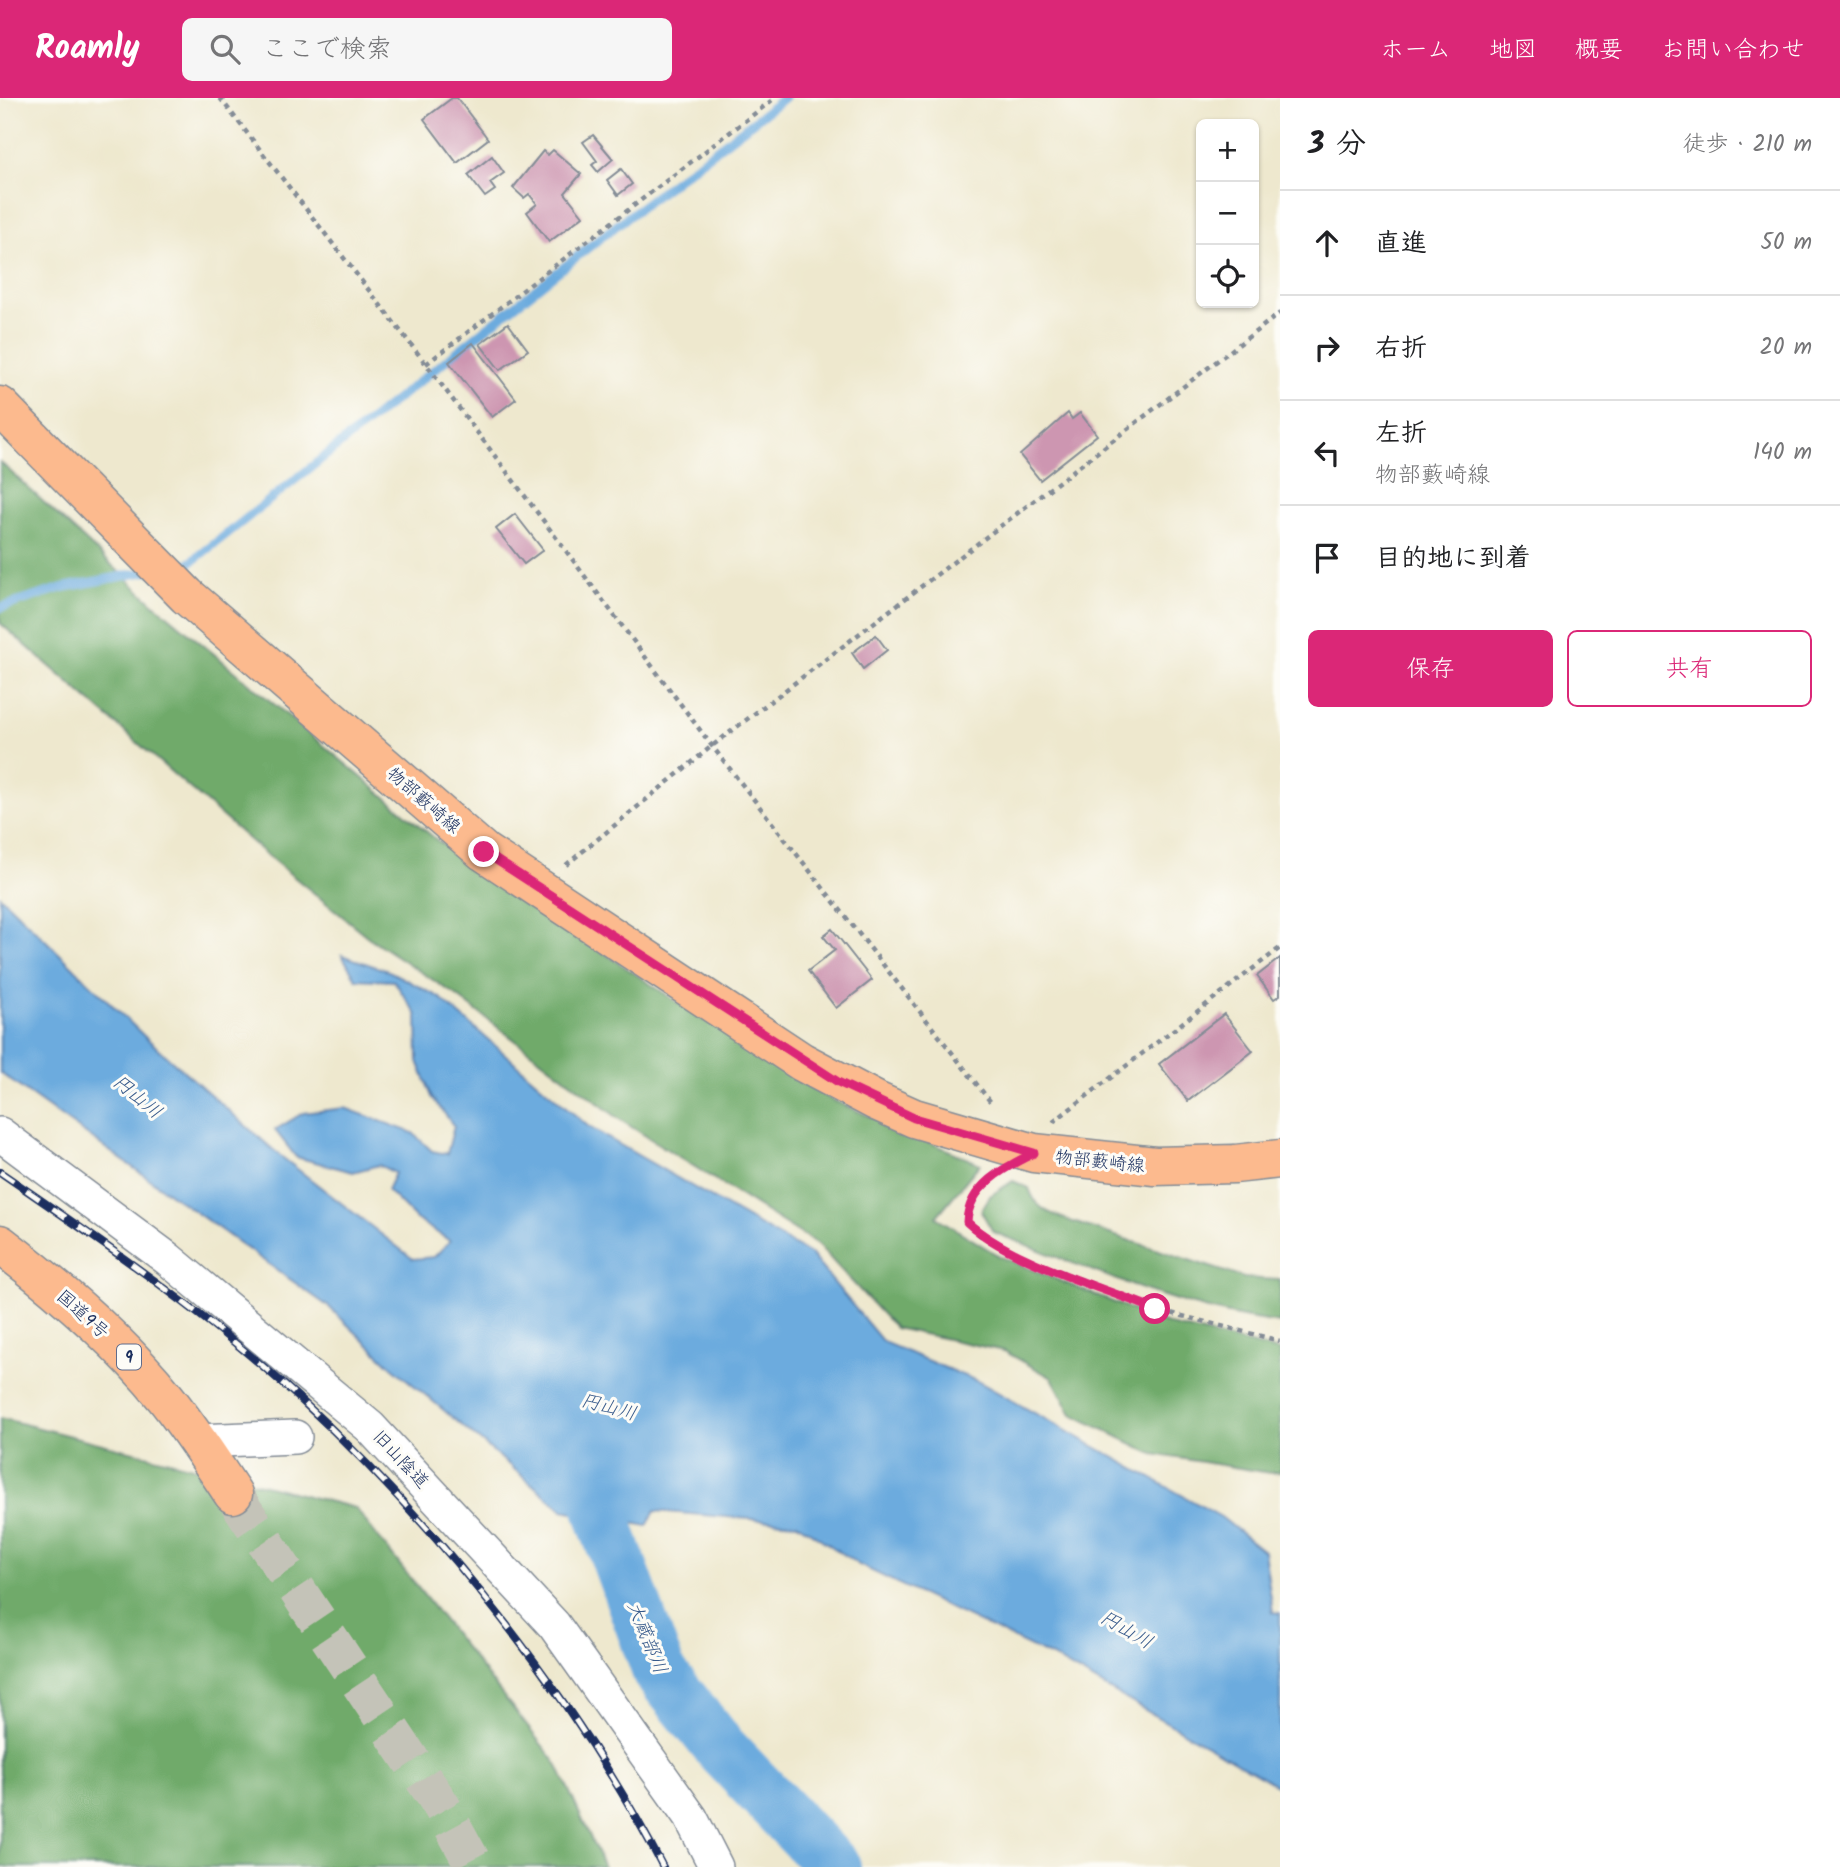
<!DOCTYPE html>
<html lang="ja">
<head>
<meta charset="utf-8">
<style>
  body { margin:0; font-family:Kalam,"Klee One",sans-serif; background:#f6f6f6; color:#202124 }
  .controls { position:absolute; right:21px; top:21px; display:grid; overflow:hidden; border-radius:10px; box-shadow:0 2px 5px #0004 }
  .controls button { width:63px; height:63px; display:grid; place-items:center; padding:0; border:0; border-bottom:2px solid #e0e0e0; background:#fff; color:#202124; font:35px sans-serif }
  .stop { position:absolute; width:21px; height:21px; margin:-16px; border:5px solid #db2777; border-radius:50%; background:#fff }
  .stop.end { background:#db2777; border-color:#fff; box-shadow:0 2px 7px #0008 }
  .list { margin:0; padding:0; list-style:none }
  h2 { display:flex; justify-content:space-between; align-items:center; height:91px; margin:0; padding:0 28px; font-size:30px }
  h2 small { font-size:23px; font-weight:400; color:#757577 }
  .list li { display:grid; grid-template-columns:46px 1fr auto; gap:21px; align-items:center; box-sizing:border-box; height:105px; padding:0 28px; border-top:2px solid #e0e0e0 }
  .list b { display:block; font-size:26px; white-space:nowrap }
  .list p { margin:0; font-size:23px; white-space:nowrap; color:#757577 }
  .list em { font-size:23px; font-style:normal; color:#757577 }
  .actions { display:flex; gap:14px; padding:21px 28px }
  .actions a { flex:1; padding:16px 0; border:2px solid #db2777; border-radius:10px; text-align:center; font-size:24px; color:#db2777 }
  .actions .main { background:#db2777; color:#fff }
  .icon { flex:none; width:38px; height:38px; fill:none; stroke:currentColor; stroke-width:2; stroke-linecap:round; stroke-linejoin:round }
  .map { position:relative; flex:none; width:1280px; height:1769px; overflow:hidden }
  header { display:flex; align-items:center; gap:42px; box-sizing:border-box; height:98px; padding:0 35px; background:#db2777; color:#fff }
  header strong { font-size:33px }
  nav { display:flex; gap:38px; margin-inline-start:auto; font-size:24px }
  .search { width:490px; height:63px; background:#f6f6f6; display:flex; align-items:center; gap:18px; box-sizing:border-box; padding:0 24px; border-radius:10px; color:#757577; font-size:26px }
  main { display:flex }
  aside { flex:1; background:#fff }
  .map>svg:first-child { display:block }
</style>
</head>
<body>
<header>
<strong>Roamly</strong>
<div class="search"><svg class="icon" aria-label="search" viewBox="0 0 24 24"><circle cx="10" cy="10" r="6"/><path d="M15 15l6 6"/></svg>ここで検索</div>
<nav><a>ホーム</a><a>地図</a><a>概要</a><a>お問い合わせ</a></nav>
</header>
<main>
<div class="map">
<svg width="1280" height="1769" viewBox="0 0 1280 1769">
  <rect width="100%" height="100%" fill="#fdfcf7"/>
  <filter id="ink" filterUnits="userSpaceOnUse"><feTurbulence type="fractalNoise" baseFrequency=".0143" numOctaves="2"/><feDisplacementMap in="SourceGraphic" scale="14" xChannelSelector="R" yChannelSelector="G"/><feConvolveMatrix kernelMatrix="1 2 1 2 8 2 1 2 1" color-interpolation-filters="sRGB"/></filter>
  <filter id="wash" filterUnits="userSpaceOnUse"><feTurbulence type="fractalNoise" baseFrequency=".00686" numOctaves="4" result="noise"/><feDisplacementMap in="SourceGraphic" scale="28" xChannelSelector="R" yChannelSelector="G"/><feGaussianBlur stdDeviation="1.57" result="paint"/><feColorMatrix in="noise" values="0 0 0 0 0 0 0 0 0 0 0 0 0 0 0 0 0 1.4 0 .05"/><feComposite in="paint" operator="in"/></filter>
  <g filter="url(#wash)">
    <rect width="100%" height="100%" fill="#eee8ce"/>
    <!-- forest -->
    <g fill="#6faa6a" stroke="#456c64" stroke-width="2">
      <path d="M0 364 153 505 438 743 686 910 830 1001 980 1066 936 1119 1001 1159 1170 1227 1280 1253V1374L1270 1375 1153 1356 1072 1316 1052 1280 1004 1253 895 1230 817 1146 622 1023 454 896 368 839 262 753 0 525Z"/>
      <path d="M1013 1083 1029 1090C1036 1112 1050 1115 1070 1123L1244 1180 1280 1182V1225C1181 1213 1085 1169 993 1134L981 1113 990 1098Z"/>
      <path d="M0 1320 355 1410 557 1666 604 1769H0Z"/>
    </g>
    <!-- water -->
    <path fill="#6cabde" stroke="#446d9e" stroke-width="2" d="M0 798 144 938 278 1056 413 1161 434 1159 450 1143 416 1121 387 1092 395 1075 379 1067 353 1074 296 1059 275 1032 303 1015 345 1010 413 1035 432 1053 447 1056 454 1028 432 999 418 963 417 917 394 883 356 881 342 857 391 874 439 899 589 1029 811 1157 883 1244 979 1284 1221 1419 1264 1453 1273 1514 1280 1515V1689L1052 1559 859 1467 797 1425 655 1413 647 1428 563 1412 392 1269 329 1209 0 975Z"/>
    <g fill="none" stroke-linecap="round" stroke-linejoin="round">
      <!-- stream -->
      <g stroke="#6cabde" stroke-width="9">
        <path d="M173 468 190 465 608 134 784 0"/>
        <path d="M0 510 61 490 149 473"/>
      </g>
      <!-- river -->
      <path stroke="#6cabde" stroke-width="54" d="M581 1348 604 1423 659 1574 722 1652 834 1769"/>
    </g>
    <g id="blocks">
      <!-- building -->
      <g fill="#cd96b1">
        <path d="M452 0H457L488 41 457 65 424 21Z"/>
        <path d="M593 37 613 61 598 74 592 67 597 63 583 44Z"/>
        <path d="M553 52 581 76 565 95 583 118 549 144 527 114 537 106 529 96 524 100 513 90 543 53 548 57Z"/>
        <path d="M492 58 504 75 490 85 495 92 485 99 468 77Z"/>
        <path d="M621 71 632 86 618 97 607 82Z"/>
        <path d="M508 225 528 252 500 272 480 246Z"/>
        <path d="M473 245 516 301 492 319 449 264Z"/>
        <path d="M1068 315 1072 321 1080 315 1097 337 1040 382 1020 357Z"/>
        <path d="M515 416 543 452 524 466 496 431Z"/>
        <path d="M876 537 887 552 863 571 852 555Z"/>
        <path d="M832 831 872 882 836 910 808 873 835 852 823 838Z"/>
        <path d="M1280 860V897L1274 901 1257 878Z"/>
        <path d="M1224 916 1253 953 1188 1003 1159 966Z"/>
      </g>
    </g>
  </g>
  <g filter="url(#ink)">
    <use href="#blocks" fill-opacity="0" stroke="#848c96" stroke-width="2"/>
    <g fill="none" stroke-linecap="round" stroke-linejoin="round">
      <!-- highway-tunnel -->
      <path stroke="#c4c3b8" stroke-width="38" stroke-dasharray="38 19" stroke-linecap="butt" d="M233 1396 441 1707 475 1769"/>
      <!-- minor casing -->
      <g stroke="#848c96" stroke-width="36">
        <g id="minor">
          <path d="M0 1036 168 1161 370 1329 554 1527 691 1720 716 1769"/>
          <path d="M197 1343 295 1339"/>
        </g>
      </g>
      <!-- major casing -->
      <g stroke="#848c96" stroke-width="41">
        <path id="major" d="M0 308 187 498 484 754 802 964 876 1003 914 1020 1034 1055 1155 1068 1235 1066 1280 1061"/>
      </g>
      <!-- highway casing -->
      <g stroke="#848c96" stroke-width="41">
        <path id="highway" d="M0 1146C59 1191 118 1241 165 1299 190 1330 211 1363 233 1396"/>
      </g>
      <!-- path -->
      <g stroke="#848c96" stroke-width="4.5" stroke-dasharray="5 5" stroke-linecap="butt">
        <path d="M220 0 426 266 712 648 993 1007"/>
        <path d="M426 266 775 0"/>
        <path d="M566 767 712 648 1280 215"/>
        <path d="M1053 1024 1280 850"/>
        <path d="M993 1078C980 1092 967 1104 967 1124L980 1137 1019 1158 1155 1211 1280 1243"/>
      </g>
      <!-- minor -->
      <use href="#minor" stroke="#fff" stroke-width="33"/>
      <!-- major -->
      <use href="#major" stroke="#fcba8e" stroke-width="38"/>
      <!-- highway -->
      <use href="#highway" stroke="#fcba8e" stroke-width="38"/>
      <!-- rail casing -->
      <g stroke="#1b2f5e" stroke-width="8">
        <path id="rail" d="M0 1074C102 1144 207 1216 299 1300 440 1430 575 1599 663 1769"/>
      </g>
      <!-- rail -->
      <use href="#rail" stroke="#fdfcf7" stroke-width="5" stroke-dasharray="16" stroke-linecap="butt"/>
    </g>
  </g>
  <g fill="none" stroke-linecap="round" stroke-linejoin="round" filter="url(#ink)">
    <!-- route -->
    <path stroke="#db2777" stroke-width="9" d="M484 754 838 984 914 1020 1034 1055C1005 1069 968 1088 967 1124 1009 1163 1100 1189 1155 1211"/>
  </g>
  <g text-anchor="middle" stroke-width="6" stroke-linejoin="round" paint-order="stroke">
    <!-- shield labels -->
    <rect fill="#fdfcf7" stroke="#5f6c8c" stroke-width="2" x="117" y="1246.5" width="24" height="25" rx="5"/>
    <g font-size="16" font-weight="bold" fill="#1b2f5e">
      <text x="129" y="1265">9</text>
    </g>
    <!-- street labels -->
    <g font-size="18" fill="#1b2f5e" stroke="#fdfcf7">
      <text transform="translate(424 702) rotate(41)" y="6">物部藪崎線</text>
      <text transform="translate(1100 1063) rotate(6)" y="6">物部藪崎線</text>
      <text transform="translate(83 1216) rotate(42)" y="6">国道9号</text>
      <text transform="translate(401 1361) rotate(47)" y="6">旧山陰道</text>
    </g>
    <!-- water labels -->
    <g font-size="19" font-style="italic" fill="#375a8b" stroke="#fdfcf7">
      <text transform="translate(138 998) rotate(39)" y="7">円山川</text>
      <text transform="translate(609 1308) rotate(15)" y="7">円山川</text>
      <text transform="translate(1127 1531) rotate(30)" y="7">円山川</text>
      <text transform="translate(648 1539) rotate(68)" y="7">大蔵部川</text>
    </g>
  </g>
</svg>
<div class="controls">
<button>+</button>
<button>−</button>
<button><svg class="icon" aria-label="locate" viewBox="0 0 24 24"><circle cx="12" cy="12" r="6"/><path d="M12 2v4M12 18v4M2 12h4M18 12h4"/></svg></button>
</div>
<div class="stop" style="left:1155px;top:1211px"></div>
<div class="stop end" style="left:484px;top:754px"></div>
</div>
<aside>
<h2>3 分<small>徒歩 · 210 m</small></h2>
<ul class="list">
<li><svg class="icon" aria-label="ahead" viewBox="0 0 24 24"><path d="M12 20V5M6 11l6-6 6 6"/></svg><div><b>直進</b></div><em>50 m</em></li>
<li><svg class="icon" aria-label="right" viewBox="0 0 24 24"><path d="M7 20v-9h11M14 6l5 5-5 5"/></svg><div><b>右折</b></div><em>20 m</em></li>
<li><svg class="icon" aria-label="left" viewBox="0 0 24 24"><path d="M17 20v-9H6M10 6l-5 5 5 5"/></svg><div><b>左折</b><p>物部藪崎線</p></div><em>140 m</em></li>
<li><svg class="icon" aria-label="arrive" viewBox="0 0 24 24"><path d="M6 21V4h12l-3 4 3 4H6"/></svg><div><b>目的地に到着</b></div></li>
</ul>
<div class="actions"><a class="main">保存</a><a>共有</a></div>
</aside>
</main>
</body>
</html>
